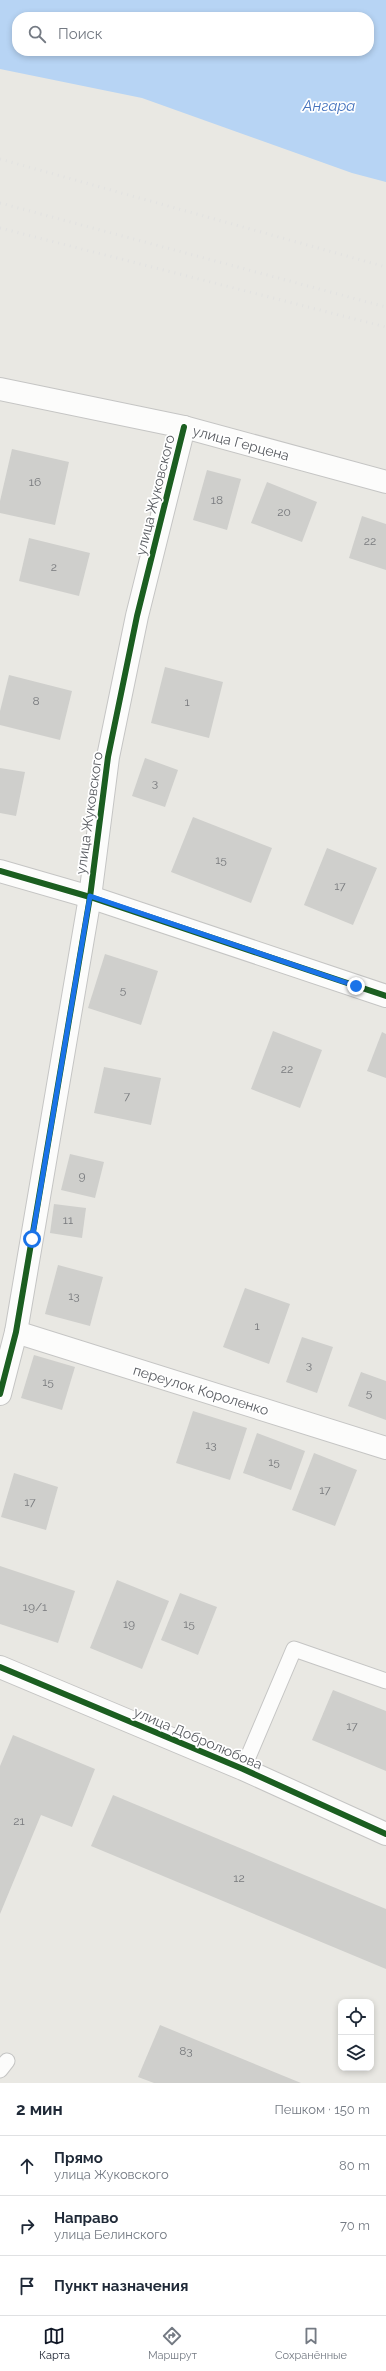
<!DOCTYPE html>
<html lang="ru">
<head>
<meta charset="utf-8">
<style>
  body { margin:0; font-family:Raleway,sans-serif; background:#f6f6f7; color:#1f2937 }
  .controls { position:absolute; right:12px; bottom:12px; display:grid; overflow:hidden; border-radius:8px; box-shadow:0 2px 6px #0003 }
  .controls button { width:36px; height:36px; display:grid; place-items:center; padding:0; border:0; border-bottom:1px solid #e0e1e3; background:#fff; color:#1f2937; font:20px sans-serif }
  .stop { position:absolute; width:12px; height:12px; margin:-9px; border:3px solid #1a73e8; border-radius:50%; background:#fff }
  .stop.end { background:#1a73e8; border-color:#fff; box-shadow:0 1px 4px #0008 }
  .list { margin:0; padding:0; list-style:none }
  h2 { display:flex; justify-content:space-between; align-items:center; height:52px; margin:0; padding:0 16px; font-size:17px }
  h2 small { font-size:13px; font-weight:400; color:#747a83 }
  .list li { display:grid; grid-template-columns:26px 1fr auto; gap:12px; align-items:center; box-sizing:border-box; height:60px; padding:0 16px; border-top:1px solid #e0e1e3 }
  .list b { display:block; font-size:15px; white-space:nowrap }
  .list p { margin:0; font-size:13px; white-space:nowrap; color:#747a83 }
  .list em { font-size:13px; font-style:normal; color:#747a83 }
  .icon { flex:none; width:22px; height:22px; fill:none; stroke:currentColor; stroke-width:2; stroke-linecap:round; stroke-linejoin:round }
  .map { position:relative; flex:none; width:386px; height:2083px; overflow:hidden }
  .search { position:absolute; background:#fff; box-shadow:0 2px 6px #0003; left:12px; right:12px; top:12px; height:44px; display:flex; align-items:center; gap:10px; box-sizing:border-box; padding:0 14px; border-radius:16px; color:#747a83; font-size:15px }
  .sheet { height:232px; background:#fff }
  nav { display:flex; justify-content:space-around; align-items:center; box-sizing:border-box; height:56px; border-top:1px solid #e0e1e3; background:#fff; font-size:11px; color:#747a83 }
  nav a { display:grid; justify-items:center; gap:2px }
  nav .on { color:#111827 }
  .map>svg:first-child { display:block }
</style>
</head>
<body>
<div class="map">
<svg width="386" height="2083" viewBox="0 0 386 2083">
  <rect width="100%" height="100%" fill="#e9e8e3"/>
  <!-- water -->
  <path fill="#b7d4f4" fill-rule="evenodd" d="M0 0H386V182L352 173 142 98 0 69ZM17 17H369V51H17Z"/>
  <!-- building -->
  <g fill="#cfcfcc">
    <path d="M12 449 69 462 55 525 0 513V501Z"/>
    <path d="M207 470 241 479 227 530 193 520Z"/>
    <path d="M267 482 317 502 302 542 251 523Z"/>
    <path d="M362 516 386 524V570L349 558Z"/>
    <path d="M29 538 90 553 79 596 19 581Z"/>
    <path d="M165 667 223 682 209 738 151 723Z"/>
    <path d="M9 675 72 691 60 740 0 725V711Z"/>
    <path d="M145 758 178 770 165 807 132 796Z"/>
    <path d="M0 768 25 772 16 816 0 813Z"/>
    <path d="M193 817 272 848 251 903 171 872Z"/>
    <path d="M327 848 377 868 353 925 304 905Z"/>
    <path d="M105 954 158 971 141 1025 88 1008Z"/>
    <path d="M273 1031 322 1050 300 1108 251 1089Z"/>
    <path d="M382 1032 386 1034V1078L367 1071Z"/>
    <path d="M104 1067 161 1078 151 1125 94 1113Z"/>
    <path d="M70 1154 104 1162 95 1198 61 1190Z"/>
    <path d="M54 1204 86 1208 82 1238 50 1233Z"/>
    <path d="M58 1265 103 1277 90 1326 45 1314Z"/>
    <path d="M245 1288 290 1304 269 1364 223 1347Z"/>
    <path d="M302 1337 333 1347 317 1393 286 1382Z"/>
    <path d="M34 1355 75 1367 62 1410 21 1398Z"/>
    <path d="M361 1372 386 1381V1420L348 1406Z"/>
    <path d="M193 1411 247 1428 230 1480 176 1463Z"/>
    <path d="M257 1433 305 1451 291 1490 243 1473Z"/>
    <path d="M314 1453 357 1470 335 1526 292 1510Z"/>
    <path d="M14 1473 58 1487 46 1530 1 1517Z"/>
    <path d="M0 1566 75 1591 58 1643 0 1624Z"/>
    <path d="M117 1580 169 1601 142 1669 90 1648Z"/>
    <path d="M180 1593 217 1607 198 1655 161 1640Z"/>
    <path d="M333 1690 386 1711V1771L312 1740Z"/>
    <path d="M13 1735 95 1769 72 1827 41 1815 0 1914V1766Z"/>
    <path d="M113 1795 386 1909V1969L91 1846Z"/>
    <path d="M160 2025 301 2083H154L138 2077Z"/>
  </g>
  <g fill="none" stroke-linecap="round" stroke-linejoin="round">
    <!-- service casing -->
    <g stroke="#c5c5c4" stroke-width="17">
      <g id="service">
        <path d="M243 1769 294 1649 386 1681"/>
        <path d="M0 2070 7 2061"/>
      </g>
    </g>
    <!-- minor casing -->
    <g stroke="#c5c5c4" stroke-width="24">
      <g id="minor">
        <path d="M0 389 184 427 386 482"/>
        <path d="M0 871 90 897 386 996"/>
        <path d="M16 1332 386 1448"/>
        <path d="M0 1394 16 1332 90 897 108 757 137 616 184 427"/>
        <path d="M0 1667 243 1769 386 1834"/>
      </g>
    </g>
    <!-- service -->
    <use href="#service" stroke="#fcfcfb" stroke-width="15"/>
    <!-- minor -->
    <use href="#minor" stroke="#fcfcfb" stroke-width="22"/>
    <!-- rail -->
    <g stroke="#e2e2e1" stroke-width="3" stroke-dasharray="1 5" stroke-linecap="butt">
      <path d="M0 159 386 267"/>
      <path d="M0 203 386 307"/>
      <path d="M0 228 386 327"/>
    </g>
    <!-- cycleway casing -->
    <g stroke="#fff" stroke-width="8">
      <g id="cycleway">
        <path d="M0 871 90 897 386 996"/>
        <path d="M0 1394 16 1332 90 897 108 757 137 616 184 427"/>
        <path d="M0 1667 243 1769 386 1834"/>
      </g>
    </g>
    <!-- cycleway -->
    <use href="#cycleway" stroke="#1b5e20" stroke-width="6"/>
  </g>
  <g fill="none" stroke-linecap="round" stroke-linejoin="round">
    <!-- route -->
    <path stroke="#1a73e8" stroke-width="5" d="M32 1239 90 896 356 986"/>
  </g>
  <g text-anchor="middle" stroke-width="3.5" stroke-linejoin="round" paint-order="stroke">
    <!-- number labels -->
    <g font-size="12" fill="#787a7d">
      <text x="35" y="486">16</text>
      <text x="217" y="504">18</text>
      <text x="284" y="516">20</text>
      <text x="370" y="545">22</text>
      <text x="54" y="571">2</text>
      <text x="36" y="705">8</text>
      <text x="187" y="706">1</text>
      <text x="155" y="787">3</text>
      <text x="221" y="864">15</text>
      <text x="340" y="890">17</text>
      <text x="123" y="994">5</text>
      <text x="287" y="1073">22</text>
      <text x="127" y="1100">7</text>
      <text x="82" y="1180">9</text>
      <text x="68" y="1224">11</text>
      <text x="74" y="1300">13</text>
      <text x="257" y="1330">1</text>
      <text x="309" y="1369">3</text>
      <text x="48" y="1386">15</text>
      <text x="369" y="1397">5</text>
      <text x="211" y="1449">13</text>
      <text x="274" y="1466">15</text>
      <text x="325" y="1494">17</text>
      <text x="30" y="1506">17</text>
      <text x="35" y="1611">19/1</text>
      <text x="129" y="1628">19</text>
      <text x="189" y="1628">15</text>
      <text x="352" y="1730">17</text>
      <text x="19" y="1825">21</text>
      <text x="239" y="1882">12</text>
      <text x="186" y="2055">83</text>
    </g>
    <!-- street labels -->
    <g font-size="14" fill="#595c61" stroke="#fff">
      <text transform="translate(241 443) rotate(15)" y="5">улица Герцена</text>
      <text transform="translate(155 495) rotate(-76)" y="5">улица Жуковского</text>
      <text transform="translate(89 813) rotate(-82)" y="5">улица Жуковского</text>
      <text transform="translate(201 1390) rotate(17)" y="5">переулок Короленко</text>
      <text transform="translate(198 1738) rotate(23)" y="5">улица Добролюбова</text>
    </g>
    <!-- water labels -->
    <g font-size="15" font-style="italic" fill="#4573bd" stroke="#fff">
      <text x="329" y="111">Ангара</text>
    </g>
  </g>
</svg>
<div class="controls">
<button><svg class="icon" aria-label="locate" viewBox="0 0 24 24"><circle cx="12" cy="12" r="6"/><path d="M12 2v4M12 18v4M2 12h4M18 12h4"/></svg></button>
<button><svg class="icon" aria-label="layers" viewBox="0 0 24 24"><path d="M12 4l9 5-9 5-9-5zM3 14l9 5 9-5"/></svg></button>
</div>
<div class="stop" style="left:32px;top:1239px"></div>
<div class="stop end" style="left:356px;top:986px"></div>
<div class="search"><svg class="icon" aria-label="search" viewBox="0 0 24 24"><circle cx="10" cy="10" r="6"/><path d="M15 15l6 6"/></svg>Поиск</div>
</div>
<section class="sheet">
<h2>2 мин<small>Пешком · 150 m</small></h2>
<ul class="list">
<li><svg class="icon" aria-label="ahead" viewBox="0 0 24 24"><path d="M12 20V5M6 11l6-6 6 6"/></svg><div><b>Прямо</b><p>улица Жуковского</p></div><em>80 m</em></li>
<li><svg class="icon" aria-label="right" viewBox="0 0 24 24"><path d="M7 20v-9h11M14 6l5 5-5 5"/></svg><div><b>Направо</b><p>улица Белинского</p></div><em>70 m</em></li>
<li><svg class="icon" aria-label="arrive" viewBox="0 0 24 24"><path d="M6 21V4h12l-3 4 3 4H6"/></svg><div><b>Пункт назначения</b></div></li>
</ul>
</section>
<nav>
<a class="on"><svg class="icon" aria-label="map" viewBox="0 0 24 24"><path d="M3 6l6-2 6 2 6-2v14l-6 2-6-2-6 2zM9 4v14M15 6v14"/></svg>Карта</a>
<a><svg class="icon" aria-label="directions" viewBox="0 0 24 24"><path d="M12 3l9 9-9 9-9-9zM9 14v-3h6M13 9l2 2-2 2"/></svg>Маршрут</a>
<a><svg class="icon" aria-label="saved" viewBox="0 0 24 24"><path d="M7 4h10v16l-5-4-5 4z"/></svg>Сохранённые</a>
</nav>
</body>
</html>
